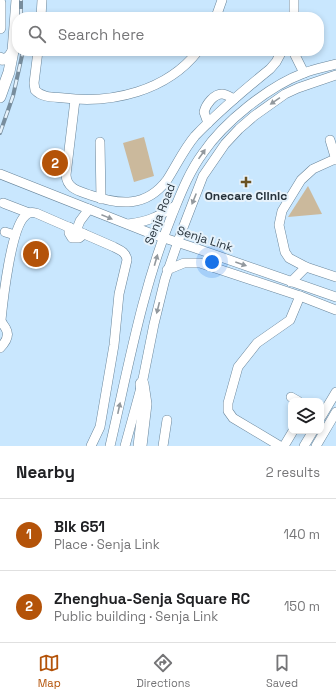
<!DOCTYPE html>
<html lang="en">
<head>
<meta charset="utf-8">
<style>
  body { margin:0; font-family:"Space Grotesk",sans-serif; background:#f2f2f2; color:#202124 }
  .controls { position:absolute; right:12px; bottom:12px; display:grid; overflow:hidden; border-radius:8px; box-shadow:0 2px 6px #0003 }
  .controls button { width:36px; height:36px; display:grid; place-items:center; padding:0; border:0; border-bottom:1px solid #e0e0e0; background:#fff; color:#202124; font:20px sans-serif }
  .you { position:absolute; left:212px; top:262px; width:14px; height:14px; margin:-10px; border:3px solid #fff; border-radius:50%; background:#1a73e8; box-shadow:0 0 0 6px #1a73e833 }
  .badge { display:grid; place-items:center; width:26px; height:26px; border-radius:50%; background:#b45309; color:#fff; font-size:13px; font-weight:700 }
  .pin { position:absolute; translate:-50% -50%; border:2px solid #fff; box-shadow:0 1px 4px #0006 }
  .list { margin:0; padding:0; list-style:none }
  h2 { display:flex; justify-content:space-between; align-items:center; height:52px; margin:0; padding:0 16px; font-size:17px }
  h2 small { font-size:13px; font-weight:400; color:#757577 }
  .list li { display:grid; grid-template-columns:26px 1fr auto; gap:12px; align-items:center; box-sizing:border-box; height:72px; padding:0 16px; border-top:1px solid #e0e0e0 }
  .list b { display:block; font-size:15px; white-space:nowrap }
  .list p { margin:0; font-size:13px; white-space:nowrap; color:#757577 }
  .list em { font-size:13px; font-style:normal; color:#757577 }
  .icon { flex:none; width:22px; height:22px; fill:none; stroke:currentColor; stroke-width:2; stroke-linecap:round; stroke-linejoin:round }
  .map { position:relative; flex:none; width:336px; height:446px; overflow:hidden }
  .search { position:absolute; background:#fff; box-shadow:0 2px 6px #0003; left:12px; right:12px; top:12px; height:44px; display:flex; align-items:center; gap:10px; box-sizing:border-box; padding:0 14px; border-radius:16px; color:#757577; font-size:15px }
  .sheet { height:196px; background:#fff }
  nav { display:flex; justify-content:space-around; align-items:center; box-sizing:border-box; height:56px; border-top:1px solid #e0e0e0; background:#fff; font-size:11px; color:#757577 }
  nav a { display:grid; justify-items:center; gap:2px }
  nav .on { color:#b45309 }
  .map>svg:first-child { display:block }
</style>
</head>
<body>
<div class="map">
<svg width="336" height="446" viewBox="0 0 336 446">
  <rect width="100%" height="100%" fill="#c9e7fe"/>
  <!-- green -->
  <g fill="#cbb99c">
    <path d="M144 137 154 176 134 182 123 143Z"/>
    <path d="M308 186 322 214 288 217Z"/>
  </g>
  <g fill="none" stroke-linecap="round" stroke-linejoin="round">
    <!-- minor casing -->
    <g stroke="#69859a" stroke-width="10">
      <g id="minor">
        <path d="M41 17 42 0"/>
        <path d="M216 17 222 0"/>
        <path d="M294 17V0"/>
        <path d="M38 51 34 83 35 90C42 98 55 97 64 98 112 104 167 91 198 51"/>
        <path d="M293 51 304 73"/>
        <path d="M75 100 66 175C67 189 79 191 90 195 119 205 146 208 167 180 176 166 184 149 195 136 218 112 244 90 270 69L276 62 282 51"/>
        <path d="M208 123 204 112C206 104 214 94 222 94 226 94 230 97 234 99"/>
        <path d="M330 140 336 160"/>
        <path d="M100 142 101 199"/>
        <path d="M335 159 313 169 301 180 282 211 279 225 285 252 289 258 306 267 336 277"/>
        <path d="M0 174 152 234 195 248 336 297"/>
        <path d="M3 203 29 213"/>
        <path d="M128 224C148 222 159 216 175 206"/>
        <path d="M69 227V233L72 238H79L84 234"/>
        <path d="M76 231 80 221 89 209"/>
        <path d="M5 232 15 235"/>
        <path d="M167 270 184 263H200L300 296 336 310"/>
        <path d="M291 282 306 267"/>
        <path d="M0 348C5 343 10 336 6 329 4 325 2 324 1 320 3 300 11 228 25 216 28 212 32 212 36 213L114 247C120 250 126 252 127 260L119 294 114 345 100 427 91 446"/>
        <path d="M291 397 298 401"/>
        <path d="M321 417 336 392"/>
        <path d="M110 446C128 369 142 289 172 215 181 193 189 172 203 153 224 122 269 86 304 73 314 69 325 67 336 64"/>
        <path d="M125 446 142 384 154 324 165 279 181 233 203 176 225 144 239 129 254 116 285 94 298 88 336 75"/>
        <path d="M163 446 167 420"/>
        <path d="M280 446 233 418 228 411V403L238 367 257 343 290 320 300 296"/>
        <path d="M284 446 293 431"/>
        <path d="M304 446 313 431"/>
        <path d="M316 446 336 412"/>
      </g>
    </g>
    <!-- major casing -->
    <g stroke="#69859a" stroke-width="12">
      <g id="major">
        <path d="M0 3V28"/>
        <path d="M0 58 1 59C8 60 10 56 13 51"/>
        <path d="M0 97 9 72 13 51 17 0"/>
      </g>
    </g>
    <!-- highway casing -->
    <g stroke="#69859a" stroke-width="14">
      <path id="highway" d="M140 446 145 404 142 384"/>
    </g>
    <!-- minor -->
    <use href="#minor" stroke="#fff" stroke-width="9"/>
    <!-- major -->
    <use href="#major" stroke="#fff" stroke-width="11"/>
    <!-- highway -->
    <use href="#highway" stroke="#fff" stroke-width="13"/>
    <!-- rail casing -->
    <g stroke="#788d9d" stroke-width="4">
      <g id="rail">
        <path d="M21 17V0"/>
        <path d="M0 133 13 96 23 51"/>
      </g>
    </g>
    <!-- rail -->
    <use href="#rail" stroke="#e6f2fb" stroke-width="2.5" stroke-dasharray="8" stroke-linecap="butt"/>
  </g>
  <!-- one-way arrows -->
  <defs><path id="oneway-solid" d="M-6-.8H1V-3.2L6.5 0L1 3.2V.8H-6Z"/></defs>
  <g fill="#92989d">
    <use href="#oneway-solid" transform="translate(275 101) rotate(146)"/>
    <use href="#oneway-solid" transform="translate(202 154) rotate(-55)"/>
    <use href="#oneway-solid" transform="translate(194 199) rotate(112)"/>
    <use href="#oneway-solid" transform="translate(107 217) rotate(22)"/>
    <use href="#oneway-solid" transform="translate(156 260) rotate(-74)"/>
    <use href="#oneway-solid" transform="translate(241 264) rotate(19)"/>
    <use href="#oneway-solid" transform="translate(158 308) rotate(104)"/>
    <use href="#oneway-solid" transform="translate(119 408) rotate(-78)"/>
  </g>
  <!-- markers -->
  <path fill="#6a5222" stroke="#e6f2fb" stroke-width="1.5" d="M244 176h4v4h4v4h-4v4h-4v-4h-4v-4h4z"/>
  <g text-anchor="middle" stroke-width="4" stroke-linejoin="round" paint-order="stroke">
    <!-- poi labels -->
    <g font-size="12" font-weight="bold" fill="#26323b" stroke="#e6f2fb">
      <text x="246" y="200">Onecare Clinic</text>
    </g>
    <!-- street labels -->
    <g font-size="12" fill="#26323b" stroke="#e6f2fb">
      <text transform="translate(160 214) rotate(-69)" y="4">Senja Road</text>
      <text transform="translate(205 239) rotate(18)" y="4">Senja Link</text>
    </g>
  </g>
</svg>
<div class="controls">
<button><svg class="icon" aria-label="layers" viewBox="0 0 24 24"><path d="M12 4l9 5-9 5-9-5zM3 14l9 5 9-5"/></svg></button>
</div>
<div class="you"></div>
<div class="pin badge" style="left:36px;top:254px">1</div>
<div class="pin badge" style="left:55px;top:163px">2</div>
<div class="search"><svg class="icon" aria-label="search" viewBox="0 0 24 24"><circle cx="10" cy="10" r="6"/><path d="M15 15l6 6"/></svg>Search here</div>
</div>
<section class="sheet">
<h2>Nearby<small>2 results</small></h2>
<ul class="list">
<li><span class="badge">1</span><div><b>Blk 651</b><p>Place · Senja Link</p></div><em>140 m</em></li>
<li><span class="badge">2</span><div><b>Zhenghua-Senja Square RC</b><p>Public building · Senja Link</p></div><em>150 m</em></li>
</ul>
</section>
<nav>
<a class="on"><svg class="icon" aria-label="map" viewBox="0 0 24 24"><path d="M3 6l6-2 6 2 6-2v14l-6 2-6-2-6 2zM9 4v14M15 6v14"/></svg>Map</a>
<a><svg class="icon" aria-label="directions" viewBox="0 0 24 24"><path d="M12 3l9 9-9 9-9-9zM9 14v-3h6M13 9l2 2-2 2"/></svg>Directions</a>
<a><svg class="icon" aria-label="saved" viewBox="0 0 24 24"><path d="M7 4h10v16l-5-4-5 4z"/></svg>Saved</a>
</nav>
</body>
</html>
